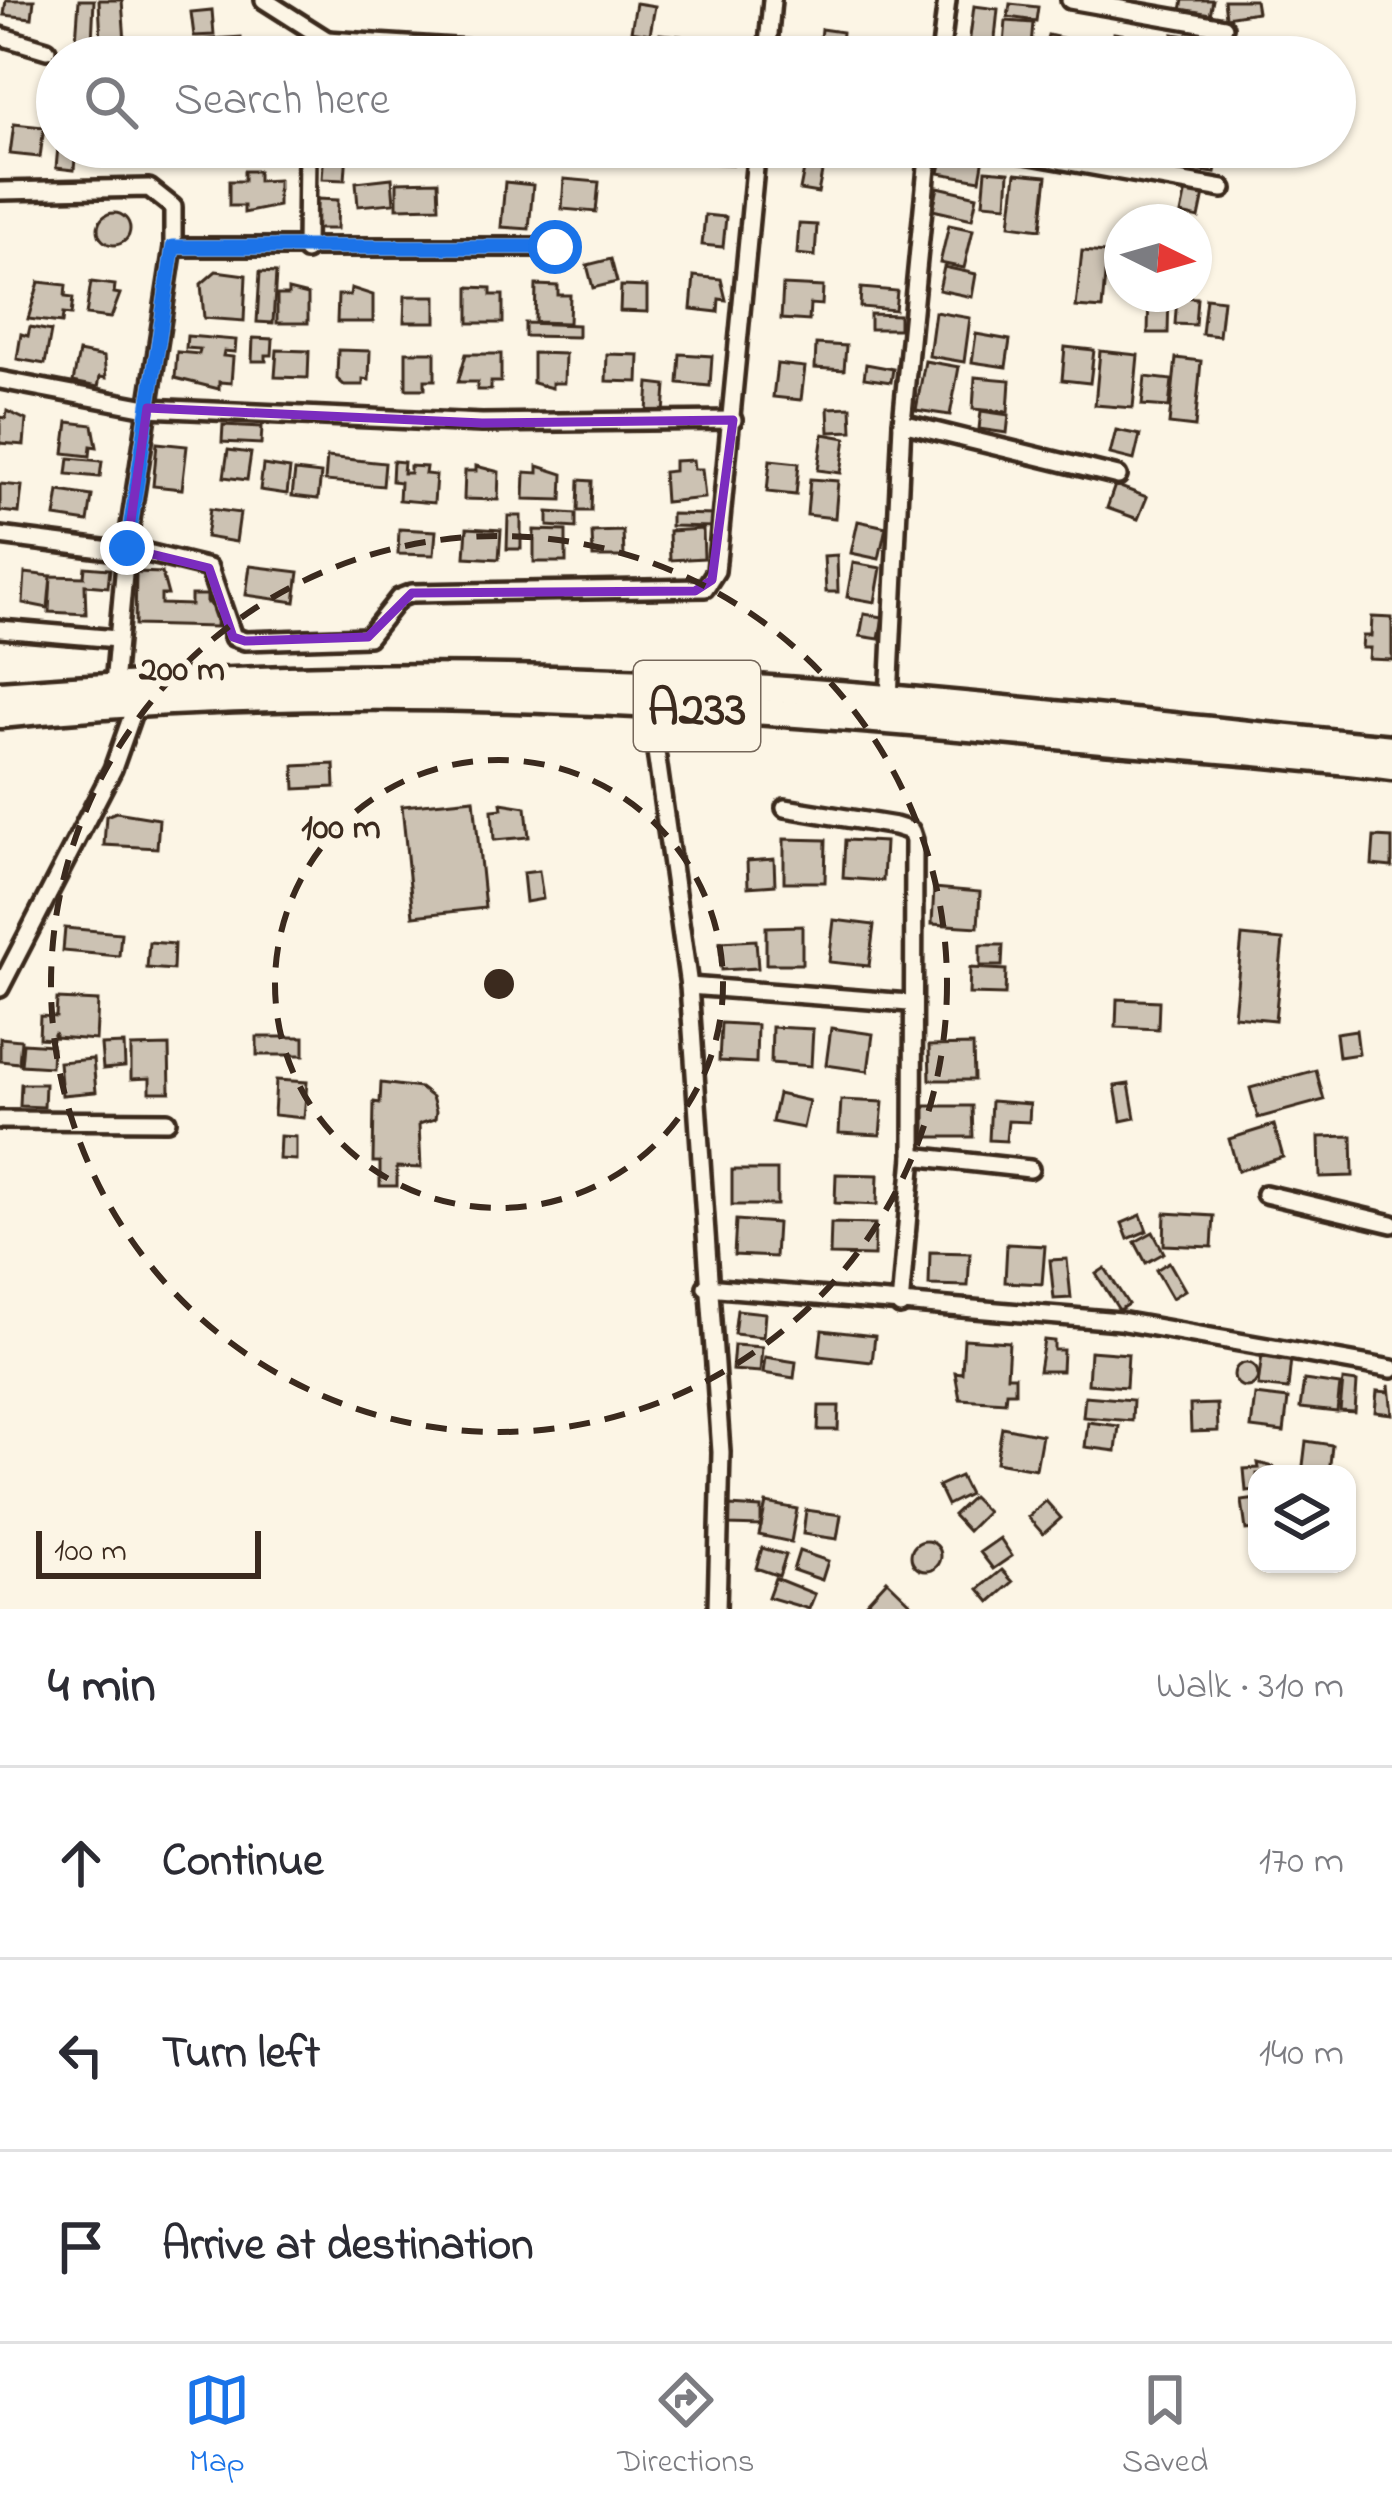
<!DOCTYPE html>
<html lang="en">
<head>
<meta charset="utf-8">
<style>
  body { margin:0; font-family:"Indie Flower",sans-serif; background:#f2f2f3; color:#2b2b33 }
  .controls { position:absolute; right:36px; bottom:36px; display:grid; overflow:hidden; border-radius:24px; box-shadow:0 3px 9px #0004 }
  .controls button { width:108px; height:108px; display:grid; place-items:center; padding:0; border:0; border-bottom:3px solid #e1e1e2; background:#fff; color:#2b2b33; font:60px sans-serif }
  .compass { position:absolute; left:1104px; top:204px; width:108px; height:108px; border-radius:50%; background:#fff; box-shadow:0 3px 9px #0004; rotate:95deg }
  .scale { position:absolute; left:36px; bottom:30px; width:225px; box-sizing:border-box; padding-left:12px; border:6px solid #3b2a1e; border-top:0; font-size:33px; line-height:42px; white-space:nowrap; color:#3b2a1e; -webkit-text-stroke:9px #fcf5e5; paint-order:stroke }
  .stop { position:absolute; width:36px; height:36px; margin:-27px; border:9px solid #1a73e8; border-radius:50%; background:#fff }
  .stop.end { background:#1a73e8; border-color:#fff; box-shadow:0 3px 12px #0008 }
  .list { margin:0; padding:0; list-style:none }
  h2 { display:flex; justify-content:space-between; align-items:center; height:156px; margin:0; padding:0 48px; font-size:51px }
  h2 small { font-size:39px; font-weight:400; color:#7c7c81 }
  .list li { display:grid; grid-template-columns:78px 1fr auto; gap:36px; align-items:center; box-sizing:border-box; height:192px; padding:0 48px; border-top:3px solid #e1e1e2 }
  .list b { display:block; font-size:45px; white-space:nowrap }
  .list em { font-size:39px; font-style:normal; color:#7c7c81 }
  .icon { flex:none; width:66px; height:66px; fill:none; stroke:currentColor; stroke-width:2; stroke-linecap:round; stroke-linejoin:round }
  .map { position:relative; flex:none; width:1392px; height:1609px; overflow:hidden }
  .search { position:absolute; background:#fff; box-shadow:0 3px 9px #0004; left:36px; right:36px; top:36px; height:132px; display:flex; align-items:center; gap:30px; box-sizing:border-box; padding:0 42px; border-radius:66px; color:#7c7c81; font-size:45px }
  .sheet { height:732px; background:#fff }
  nav { display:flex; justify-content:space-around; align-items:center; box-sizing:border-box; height:168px; border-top:3px solid #e1e1e2; background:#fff; font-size:33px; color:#7c7c81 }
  nav a { display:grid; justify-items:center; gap:6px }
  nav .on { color:#1a73e8 }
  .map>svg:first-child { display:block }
</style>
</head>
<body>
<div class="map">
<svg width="1392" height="1609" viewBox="0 0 1392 1609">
  <rect width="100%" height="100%" fill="#fcf5e5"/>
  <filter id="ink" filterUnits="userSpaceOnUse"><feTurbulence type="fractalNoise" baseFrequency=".00833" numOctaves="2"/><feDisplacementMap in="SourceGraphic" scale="24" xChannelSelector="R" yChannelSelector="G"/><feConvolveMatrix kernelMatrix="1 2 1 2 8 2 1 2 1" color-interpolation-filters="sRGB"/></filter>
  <g filter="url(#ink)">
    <!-- building -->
    <g fill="#ccc2b3" stroke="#3b2a1e" stroke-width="3">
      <path d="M6 0H34L32 18 4 15Z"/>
      <path d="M79 0H94L92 42 76 41Z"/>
      <path d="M99 0H122L125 42 101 43Z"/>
      <path d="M1183 0H1213L1210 15 1181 10Z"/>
      <path d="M1224 0H1255L1257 12 1226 17Z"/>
      <path d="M636 3 655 6 650 34 631 31Z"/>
      <path d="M1010 4 1038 7 1036 21 1008 17Z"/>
      <path d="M974 6 998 9 994 48 969 45Z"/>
      <path d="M212 10 214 35 194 36 191 12Z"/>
      <path d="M1006 21 1033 23 1030 57H1003Z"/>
      <path d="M821 29 842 32 840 57H818Z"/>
      <path d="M1114 33 1133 36 1131 56 1112 54Z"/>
      <path d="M660 34 681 36 680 57H659Z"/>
      <path d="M1173 34 1204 38 1202 57H1170Z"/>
      <path d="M1048 35 1066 39 1062 57H1042Z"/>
      <path d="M241 37 242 57H198L197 40Z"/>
      <path d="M719 39 764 43 763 57 718 54Z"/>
      <path d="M14 124 44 127 40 157 10 154Z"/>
      <path d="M58 147H76L74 170 56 168Z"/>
      <path d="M80 147H116L115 156 105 155 104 163 87 161 88 153 79 152Z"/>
      <path d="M147 147H183L181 157 171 156 170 164 157 162V154L146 152Z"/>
      <path d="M643 147H670V162L642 161Z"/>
      <path d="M680 147H750L749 165 679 162Z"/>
      <path d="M1123 147H1158L1154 165 1121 159Z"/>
      <path d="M1191 147H1219L1215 173 1188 169Z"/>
      <path d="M324 150 347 151 345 180 322 179Z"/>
      <path d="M944 150 984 157 980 180 939 173Z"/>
      <path d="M806 159 824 162 818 193 800 190Z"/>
      <path d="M986 170 1009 172 1007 205 983 203Z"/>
      <path d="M244 171H258V181L278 180V206L244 213V206H229V181H244Z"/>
      <path d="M1016 173 1047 176 1041 229 1010 225Z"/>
      <path d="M392 178 394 203 358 206 356 182Z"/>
      <path d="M564 179 599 182 596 212 562 209Z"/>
      <path d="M438 181 439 207 397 208V182Z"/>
      <path d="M505 182 533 185 529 229 501 227Z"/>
      <path d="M938 187 977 196 972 219 933 210Z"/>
      <path d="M1186 190 1204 194 1199 218 1181 214Z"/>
      <path d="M317 199 338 200 337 229H316Z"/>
      <circle cx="114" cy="229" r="16"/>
      <path d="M705 215 726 217 723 247 702 245Z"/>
      <path d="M799 224 817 225 815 256 797 254Z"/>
      <path d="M949 225 973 230 964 268 940 263Z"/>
      <path d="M1082 251 1107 253 1102 309 1076 307Z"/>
      <path d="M611 259 617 282 593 288 587 265Z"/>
      <path d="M944 267 976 274 972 297 939 290Z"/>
      <path d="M216 271 246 275 244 321 204 318 201 284Z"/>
      <path d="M260 272 276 273 273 323 257 322Z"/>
      <path d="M694 276 721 279 726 300 719 299 718 312 691 309Z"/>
      <path d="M39 282 66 285 65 297 73 298 71 315 63 314 62 323 28 319Z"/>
      <path d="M91 282 115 285 114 293 120 294 111 318 86 315Z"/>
      <path d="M536 285 558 286V295H570L569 323 535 322Z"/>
      <path d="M783 285 823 287 822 305 810 304 809 321 781 319Z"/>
      <path d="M621 286 647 287V312L620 311Z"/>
      <path d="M469 287 491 288V295H503V323H469Z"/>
      <path d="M351 288 373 295V322H337L338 295H350Z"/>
      <path d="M861 288 897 291 895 310 860 307Z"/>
      <path d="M288 290 308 295V323H277V295H288Z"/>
      <path d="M1149 294H1169L1168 333H1148Z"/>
      <path d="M405 296H436V322H404Z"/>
      <path d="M1177 297 1197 298 1195 325 1175 324Z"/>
      <path d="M1206 298 1223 300 1219 336 1202 334Z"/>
      <path d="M935 312 970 318 964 362 929 356Z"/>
      <path d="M870 314 899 315V329H870Z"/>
      <path d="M525 323 578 325V337L525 336Z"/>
      <path d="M30 327 51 331 45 364 17 359 21 334 28 336Z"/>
      <path d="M976 334 1010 340 1006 367 972 362Z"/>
      <path d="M187 336 236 340 235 352 224 351 223 356 233 357 231 383 219 382V389L175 378 177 352 199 354 200 349 186 348Z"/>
      <path d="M253 338 273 339 272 355H266V361H252Z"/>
      <path d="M816 344 846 346 844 370 815 368Z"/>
      <path d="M1065 347 1094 350 1090 383 1062 380Z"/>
      <path d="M277 350 309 351 308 378 275 377Z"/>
      <path d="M338 350 370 351 369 380 363 379V385H344L337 379Z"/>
      <path d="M1100 351 1138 355 1133 408 1095 405Z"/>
      <path d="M79 352 104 357 106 378 100 377 98 387 73 382Z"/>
      <path d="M406 352H435V380H425V389H406Z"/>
      <path d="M533 353 565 354 564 383H552V388L533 383Z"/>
      <path d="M466 354H501V382H491V390H477V382H458Z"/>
      <path d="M607 354 639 355 638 382 606 381Z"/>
      <path d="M680 354 712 356 710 386 678 383Z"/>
      <path d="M1176 358 1201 361 1195 427 1169 424Z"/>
      <path d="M925 361 959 367 950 415 916 410Z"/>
      <path d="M777 364 805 367 801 400 773 397Z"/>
      <path d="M866 364 893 369 891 382 864 378Z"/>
      <path d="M975 377 1010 380 1008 412 973 409Z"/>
      <path d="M1145 377 1172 380 1169 407 1142 405Z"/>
      <path d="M649 383 666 385 664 414 647 412Z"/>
      <path d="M851 407 852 431 829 432 828 408Z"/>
      <path d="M7 411 26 420 24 445 0 443V417L6 418Z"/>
      <path d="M981 411 1009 415 1007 433 979 429Z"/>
      <path d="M68 422 93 425 97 447 91 446 90 456 64 453Z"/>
      <path d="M223 425 262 427 261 444 222 442Z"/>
      <path d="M1116 430 1140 435 1134 460 1110 454Z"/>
      <path d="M823 434 846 438 841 473 818 470Z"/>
      <path d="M157 443 187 446 182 489 153 486Z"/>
      <path d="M228 450 251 453 247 480 224 477Z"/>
      <path d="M327 457 385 463 383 486 325 481Z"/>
      <path d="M69 458 102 461 100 477 67 474Z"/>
      <path d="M693 460 694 469H702L705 498 665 502 663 472 674 471V461Z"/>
      <path d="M770 460 799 463 796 495 767 492Z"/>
      <path d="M393 461 404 462 403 473H410V466L426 467 425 474 436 475 434 503 399 500 400 482 392 481Z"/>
      <path d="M263 465 290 469 287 494 260 490Z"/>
      <path d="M476 466 499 472 498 500 464 499 465 471H476Z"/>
      <path d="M538 466 563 474 562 500 524 499 525 472 538 473Z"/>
      <path d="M295 471 321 474 318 499 292 496Z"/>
      <path d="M810 479 838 481 835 518 807 515Z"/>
      <path d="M579 480 592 481 591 511H578Z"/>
      <path d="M0 484 22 486 19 513 0 511Z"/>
      <path d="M1115 485 1147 497 1138 519 1107 508Z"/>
      <path d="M59 491 92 496 88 522 55 517Z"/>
      <path d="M210 509 240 513 236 542 206 537Z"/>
      <path d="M548 512 576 514V528L548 526Z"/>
      <path d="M671 514 716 515 715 527 671 526Z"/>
      <path d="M508 516H521V549H507Z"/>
      <path d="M858 521 886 527 879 559 851 553Z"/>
      <path d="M467 528 501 530 499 559 465 557Z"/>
      <path d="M399 529 436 531 434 555 398 554Z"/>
      <path d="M703 529 704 558 670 560 669 531Z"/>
      <path d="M534 530 566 531V562H534Z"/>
      <path d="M623 531 624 557H593L592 532Z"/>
      <path d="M837 555 838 592H826L824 556Z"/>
      <path d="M853 563 881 568 875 602 847 597Z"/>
      <path d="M250 566 299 572 295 602 246 595Z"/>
      <path d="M85 567 110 569 108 587 85 585 86 614 49 612 51 576 84 577Z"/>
      <path d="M136 572 162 573 168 595H161V604L191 605V595H207V603H217L216 627 135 625Z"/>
      <path d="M25 573 51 576 48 608 23 603Z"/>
      <path d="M864 614 883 617 879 639 860 636Z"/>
      <path d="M1372 617 1392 618V660L1369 659 1370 648H1362L1363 636H1371Z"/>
      <path d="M334 764 335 787 295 789 294 766Z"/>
      <path d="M474 799 485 908 413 916 402 806Z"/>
      <path d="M501 803 526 807 529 837 494 840 492 810 502 809Z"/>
      <path d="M116 812 159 819 157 848 104 845 106 816Z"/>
      <path d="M1374 837 1392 838V867L1372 865Z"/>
      <path d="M784 839 826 840 825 882H784Z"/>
      <path d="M845 840 885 842 883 881 843 878Z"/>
      <path d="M774 859 775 885 748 887 747 861Z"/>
      <path d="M539 871 543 899 526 902 523 873Z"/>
      <path d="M934 888 980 892 978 927 932 924Z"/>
      <path d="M834 920 874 925 869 966 829 962Z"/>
      <path d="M802 926V964H766V927Z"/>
      <path d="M65 928 121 933 119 956 63 951Z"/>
      <path d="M1242 936 1283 940 1275 1020 1234 1016Z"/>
      <path d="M756 940 758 968 721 970 720 942Z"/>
      <path d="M149 942 174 944 173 970 147 968Z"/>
      <path d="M980 945H1003L1002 966H980Z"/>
      <path d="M970 968 1006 970 1005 995 969 994Z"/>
      <path d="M57 999 98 1001 96 1040 55 1037V1032L52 1039 39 1038 40 1016 56 1017Z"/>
      <path d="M1117 999 1159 1001 1158 1029 1116 1027Z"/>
      <path d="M721 1023 757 1025 756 1063 719 1061Z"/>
      <path d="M772 1027 813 1029 811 1066 771 1063Z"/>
      <path d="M831 1028 873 1034 868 1071 826 1065Z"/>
      <path d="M1356 1030 1359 1054 1339 1057 1336 1033Z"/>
      <rect x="257" y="1037" width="47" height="18"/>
      <path d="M0 1038 21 1040 19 1063 0 1061Z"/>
      <path d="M23 1043 52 1045 51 1067 21 1065Z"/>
      <path d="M124 1044 125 1067 103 1069 101 1045Z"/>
      <path d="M973 1045 974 1080H930L929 1046Z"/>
      <path d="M169 1046 170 1092H150V1078L131 1079V1047Z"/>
      <path d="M93 1059 96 1092 62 1095 59 1062Z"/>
      <path d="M1316 1070 1324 1100 1258 1118 1250 1088Z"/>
      <path d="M276 1080 307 1082 304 1118 274 1115Z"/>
      <path d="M381 1083 420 1088 432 1097 436 1111 435 1119 419 1124 421 1168 397 1167V1186H380V1162H373L374 1102 380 1103Z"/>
      <path d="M21 1084H45L44 1107 20 1106Z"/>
      <path d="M1129 1084 1135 1118 1121 1121 1115 1086Z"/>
      <path d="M778 1094 809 1101 803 1128 772 1122Z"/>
      <path d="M841 1100 883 1102 880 1135 839 1133Z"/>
      <path d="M991 1101 1030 1104 1029 1122 1008 1121 1006 1141 989 1140Z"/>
      <path d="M925 1106H972L973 1137H925Z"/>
      <path d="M1274 1125 1283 1157 1238 1171 1229 1139Z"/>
      <path d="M280 1136 296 1137V1160L279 1159Z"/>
      <path d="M1352 1136 1353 1176 1320 1177 1319 1137Z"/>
      <rect x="732" y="1170" width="45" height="35"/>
      <path d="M836 1174 878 1175 877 1205 835 1203Z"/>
      <path d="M1165 1213 1214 1216 1212 1247 1164 1245Z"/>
      <path d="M1141 1215 1147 1231 1128 1239 1122 1223Z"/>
      <path d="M736 1220 777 1223 775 1257 734 1255Z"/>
      <path d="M831 1223 875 1224 874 1256 830 1255Z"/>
      <path d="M1153 1232 1164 1253 1146 1263 1135 1242Z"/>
      <path d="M1007 1244 1045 1246 1042 1284 1005 1282Z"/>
      <path d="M930 1252 970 1253 968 1286 929 1285Z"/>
      <path d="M1067 1259 1071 1298 1054 1299 1050 1260Z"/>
      <path d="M1169 1262 1185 1290 1172 1298 1156 1270Z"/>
      <path d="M1105 1268 1128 1304 1119 1310 1096 1274Z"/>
      <path d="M737 1310 765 1313 763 1337 734 1334Z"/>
      <path d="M822 1330 875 1336 872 1362 819 1356Z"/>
      <path d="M964 1339 1009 1342 1007 1376H1015V1392H1006L1005 1402 960 1399 955 1372 962 1373Z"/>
      <path d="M1044 1340 1054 1341V1350H1063L1062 1371H1039Z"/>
      <path d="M734 1345 762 1347 760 1372 732 1370Z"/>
      <path d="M1090 1351 1128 1354 1126 1387 1088 1384Z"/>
      <path d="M1262 1354 1291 1358 1288 1389 1258 1386Z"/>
      <path d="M765 1357 796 1362 794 1378 763 1373Z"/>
      <circle cx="1246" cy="1375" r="12"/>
      <path d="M1304 1380 1340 1385 1337 1412 1300 1408Z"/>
      <path d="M1343 1380 1357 1382 1355 1412 1340 1411Z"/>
      <path d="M1389 1385 1392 1414 1375 1412 1377 1391 1388 1392Z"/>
      <path d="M1255 1395 1288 1399 1284 1432 1251 1428Z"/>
      <path d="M1085 1396 1133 1400 1132 1421 1083 1417Z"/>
      <path d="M1217 1404 1218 1431 1191 1432 1190 1405Z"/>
      <path d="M819 1406H839L838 1430H818Z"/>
      <path d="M1088 1422 1119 1426 1116 1451 1085 1447Z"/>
      <path d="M1002 1427 1042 1435 1036 1469 996 1462Z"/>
      <path d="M1306 1441 1332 1445 1329 1474H1302Z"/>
      <path d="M1258 1463 1274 1467 1275 1474H1257V1490L1246 1491 1244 1469 1259 1468Z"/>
      <path d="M960 1476 969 1494 947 1505 938 1486Z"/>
      <path d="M972 1497 987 1512 968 1531 953 1515Z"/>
      <path d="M1257 1499V1529L1246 1530 1242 1501Z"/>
      <path d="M1046 1501 1061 1518 1043 1534 1028 1517Z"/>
      <path d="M766 1503 797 1509 791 1542 759 1535Z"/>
      <path d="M729 1506 761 1508V1526L728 1525Z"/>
      <path d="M806 1510 841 1515 837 1539 803 1534Z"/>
      <path d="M1000 1538 1012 1556 993 1569 980 1552Z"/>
      <circle cx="926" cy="1556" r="15"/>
      <path d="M762 1548 786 1555 779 1576 756 1568Z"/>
      <path d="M799 1551 828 1561 822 1580 793 1570Z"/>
      <path d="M1002 1570 1013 1582 990 1602 979 1589Z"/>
      <path d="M775 1578 815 1594 809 1609 768 1597Z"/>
      <path d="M887 1580 917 1609H870L865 1604Z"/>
    </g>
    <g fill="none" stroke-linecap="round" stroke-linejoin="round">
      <!-- minor casing -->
      <g stroke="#3b2a1e" stroke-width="24">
        <g id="minor">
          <path d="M264 0 327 40"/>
          <path d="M1070 0 1224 27"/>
          <path d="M0 36 47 50"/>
          <path d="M310 57 313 43 327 40 600 57"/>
          <path d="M767 57 772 0"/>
          <path d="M940 57 947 0"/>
          <path d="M985 147 1223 189"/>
          <path d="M0 191 149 188 173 207V247L126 552 114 685"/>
          <path d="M173 247H555"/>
          <path d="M306 251 307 147"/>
          <path d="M0 380 147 408 482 423 733 420"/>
          <path d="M902 423 1118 476"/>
          <path d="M0 536 126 552"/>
          <path d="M127 548 209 568 233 637 245 641 368 637 399 598 412 593 705 588 716 571 757 147"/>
          <path d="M0 629 117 639"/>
          <path d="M889 699 902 423 929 147"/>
          <path d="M649 702 689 986 721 1452 717 1609"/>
          <path d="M785 808 895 826 911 831 914 840 913 1156 900 1306"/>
          <path d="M689 986 909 1003"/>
          <path d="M0 988 113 769 136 704"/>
          <path d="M0 1120 167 1121"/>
          <path d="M913 1156 1030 1169"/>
          <path d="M1265 1194 1392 1224"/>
          <path d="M706 1287 1120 1321 1392 1369"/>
        </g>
      </g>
      <!-- highway casing -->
      <g stroke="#3b2a1e" stroke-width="33">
        <g id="highway">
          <path d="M0 694C273 673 550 671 824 693 1014 707 1202 731 1392 748"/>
          <path d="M0 715C337 680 677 701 1013 732 1139 744 1266 752 1392 767"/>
        </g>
      </g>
      <!-- minor -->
      <use href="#minor" stroke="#fcf5e5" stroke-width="15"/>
      <!-- highway -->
      <use href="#highway" stroke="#fcf5e5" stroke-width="24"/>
    </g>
  </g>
  <g fill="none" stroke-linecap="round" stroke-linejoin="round" filter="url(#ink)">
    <!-- route -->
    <path stroke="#1a73e8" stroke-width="15" d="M127 548 173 247H555"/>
  </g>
  <!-- marked area -->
  <path fill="none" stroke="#7b2cbf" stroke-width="9" stroke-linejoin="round" d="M147 408 482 423 733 420 712 580 695 591 412 593 368 637 245 641 233 637 209 568 127 548Z"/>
  <!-- distance rings -->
  <g fill="none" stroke="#3b2a1e" stroke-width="6" stroke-dasharray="21 15">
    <circle cx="499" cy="984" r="224"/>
    <circle cx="499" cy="984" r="448"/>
  </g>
  <g text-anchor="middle" stroke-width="12" stroke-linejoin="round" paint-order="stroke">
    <!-- shield labels -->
    <rect fill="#fcf5e5" stroke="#75675a" stroke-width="3" x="634" y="661" width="126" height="90" rx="9"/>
    <g font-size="51" font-weight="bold" fill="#3b2a1e">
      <text x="697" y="724">A233</text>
    </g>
  </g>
  <circle cx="499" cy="984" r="18" fill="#3b2a1e" stroke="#fcf5e5" stroke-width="6"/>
  <g font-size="36" text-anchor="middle" font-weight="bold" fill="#3b2a1e" stroke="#fcf5e5" stroke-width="12" stroke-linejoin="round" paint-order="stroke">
    <text x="182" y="680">200 m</text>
    <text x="341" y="838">100 m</text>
  </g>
</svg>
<div class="controls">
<button><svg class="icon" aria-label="layers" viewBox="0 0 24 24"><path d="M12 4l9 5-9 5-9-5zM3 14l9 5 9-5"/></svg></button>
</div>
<svg class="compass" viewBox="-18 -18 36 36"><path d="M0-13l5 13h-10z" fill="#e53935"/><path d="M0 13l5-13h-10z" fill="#7c7c81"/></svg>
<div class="scale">100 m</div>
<div class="stop" style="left:555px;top:247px"></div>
<div class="stop end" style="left:127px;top:548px"></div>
<div class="search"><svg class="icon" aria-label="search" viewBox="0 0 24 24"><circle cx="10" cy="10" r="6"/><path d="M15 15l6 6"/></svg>Search here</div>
</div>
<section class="sheet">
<h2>4 min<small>Walk · 310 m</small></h2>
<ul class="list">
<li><svg class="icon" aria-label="ahead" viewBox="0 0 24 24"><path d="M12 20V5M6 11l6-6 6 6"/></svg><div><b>Continue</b></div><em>170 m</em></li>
<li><svg class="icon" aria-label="left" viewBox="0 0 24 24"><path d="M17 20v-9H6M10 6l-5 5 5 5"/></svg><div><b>Turn left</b></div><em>140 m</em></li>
<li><svg class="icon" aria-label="arrive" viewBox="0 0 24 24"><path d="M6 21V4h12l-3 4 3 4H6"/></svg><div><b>Arrive at destination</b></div></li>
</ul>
</section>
<nav>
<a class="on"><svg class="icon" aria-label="map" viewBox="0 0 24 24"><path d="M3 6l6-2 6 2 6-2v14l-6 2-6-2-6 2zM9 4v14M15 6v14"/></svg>Map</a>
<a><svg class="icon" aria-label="directions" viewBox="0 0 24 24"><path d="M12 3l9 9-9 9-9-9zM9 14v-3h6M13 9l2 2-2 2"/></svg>Directions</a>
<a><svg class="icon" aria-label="saved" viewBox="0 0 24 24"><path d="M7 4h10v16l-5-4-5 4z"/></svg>Saved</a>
</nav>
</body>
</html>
